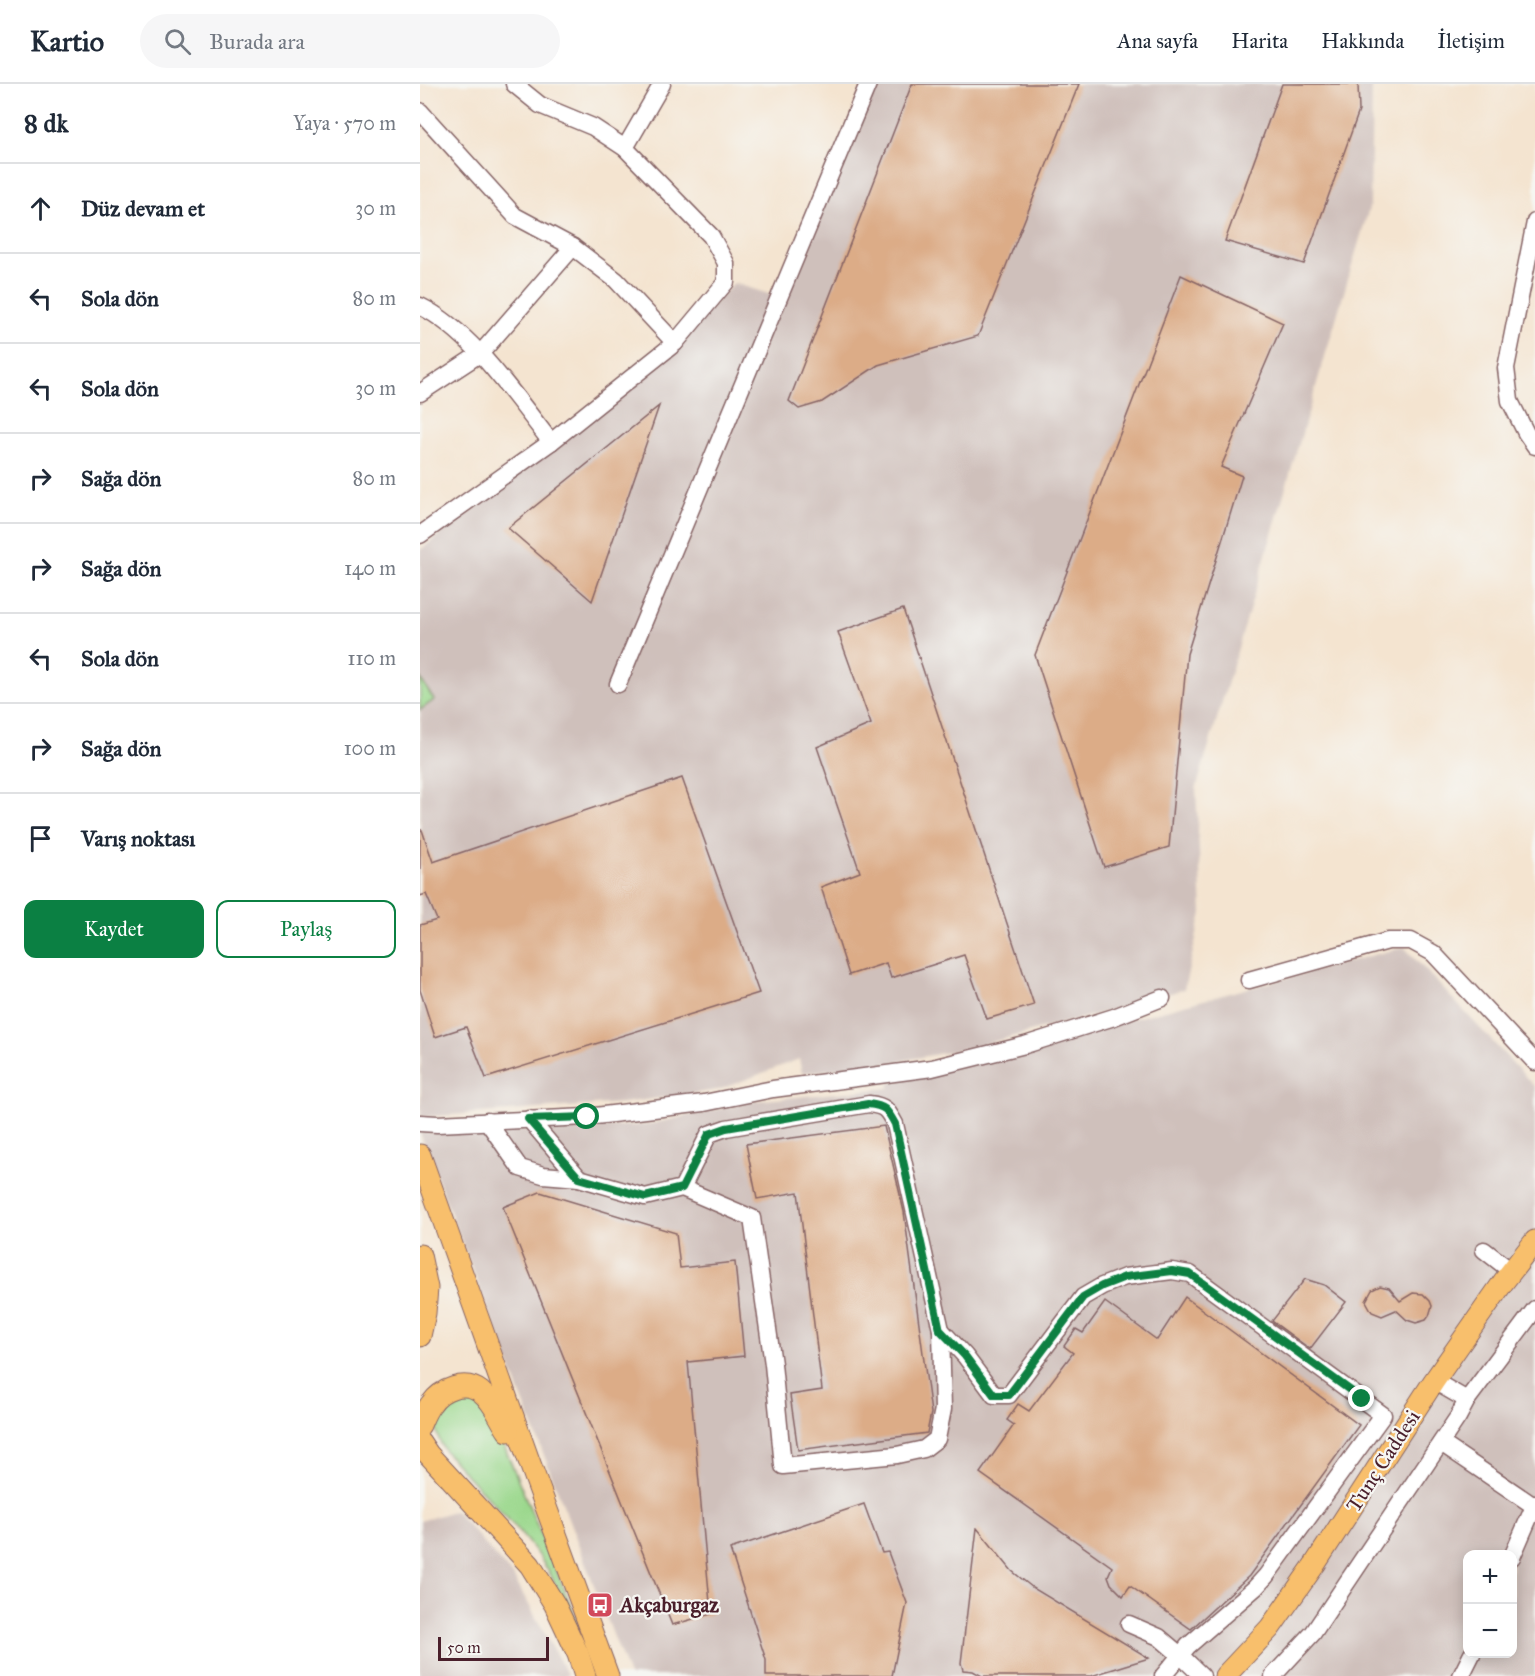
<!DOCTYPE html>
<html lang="tr">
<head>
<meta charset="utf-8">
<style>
  body { margin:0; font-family:"IM FELL Great Primer",serif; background:#f6f6f7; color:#1f2937 }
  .controls { position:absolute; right:18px; bottom:18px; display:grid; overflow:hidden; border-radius:12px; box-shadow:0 3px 15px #0003 }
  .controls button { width:54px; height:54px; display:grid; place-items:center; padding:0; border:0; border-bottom:2px solid #e0e1e3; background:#fff; color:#1f2937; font:30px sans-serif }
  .scale { position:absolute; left:18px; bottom:15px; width:111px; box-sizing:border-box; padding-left:6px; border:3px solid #4a1f2b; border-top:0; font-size:16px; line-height:21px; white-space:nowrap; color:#4a1f2b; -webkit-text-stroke:4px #f6f6f2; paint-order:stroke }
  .stop { position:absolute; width:18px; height:18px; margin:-14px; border:4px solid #0b8043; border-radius:50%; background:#fff }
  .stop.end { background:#0b8043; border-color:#fff; box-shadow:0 2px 6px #0008 }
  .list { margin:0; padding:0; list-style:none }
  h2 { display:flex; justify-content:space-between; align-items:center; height:78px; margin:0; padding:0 24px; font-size:26px }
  h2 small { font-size:20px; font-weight:400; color:#747a83 }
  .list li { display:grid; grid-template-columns:39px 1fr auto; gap:18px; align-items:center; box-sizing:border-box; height:90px; padding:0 24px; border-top:2px solid #e0e1e3 }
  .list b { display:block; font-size:22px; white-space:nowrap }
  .list em { font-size:20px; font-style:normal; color:#747a83 }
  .actions { display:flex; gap:12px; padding:18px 24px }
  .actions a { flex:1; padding:14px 0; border:2px solid #0b8043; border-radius:12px; text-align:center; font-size:21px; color:#0b8043 }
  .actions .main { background:#0b8043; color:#fff }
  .icon { flex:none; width:33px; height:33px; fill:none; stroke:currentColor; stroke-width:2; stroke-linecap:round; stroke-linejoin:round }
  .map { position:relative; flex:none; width:1115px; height:1592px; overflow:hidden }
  header { display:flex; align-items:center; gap:36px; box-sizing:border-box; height:84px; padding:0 30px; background:#fff; border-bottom:2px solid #e0e1e3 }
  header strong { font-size:28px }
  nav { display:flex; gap:33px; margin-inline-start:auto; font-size:21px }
  .search { width:420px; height:54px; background:#f6f6f7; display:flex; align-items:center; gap:15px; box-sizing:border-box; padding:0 21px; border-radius:33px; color:#747a83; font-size:22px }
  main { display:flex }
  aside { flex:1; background:#fff }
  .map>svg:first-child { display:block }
</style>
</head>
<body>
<header>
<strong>Kartio</strong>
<div class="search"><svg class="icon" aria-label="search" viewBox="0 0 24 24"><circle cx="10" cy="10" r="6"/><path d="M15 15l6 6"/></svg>Burada ara</div>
<nav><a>Ana sayfa</a><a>Harita</a><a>Hakkında</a><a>İletişim</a></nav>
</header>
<main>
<aside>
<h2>8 dk<small>Yaya · 570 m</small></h2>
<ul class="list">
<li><svg class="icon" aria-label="ahead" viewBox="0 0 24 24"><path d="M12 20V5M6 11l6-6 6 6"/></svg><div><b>Düz devam et</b></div><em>30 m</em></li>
<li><svg class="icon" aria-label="left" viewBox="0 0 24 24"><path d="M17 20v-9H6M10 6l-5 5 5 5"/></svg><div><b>Sola dön</b></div><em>80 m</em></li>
<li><svg class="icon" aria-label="left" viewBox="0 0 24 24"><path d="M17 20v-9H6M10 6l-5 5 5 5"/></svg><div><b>Sola dön</b></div><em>30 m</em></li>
<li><svg class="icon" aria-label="right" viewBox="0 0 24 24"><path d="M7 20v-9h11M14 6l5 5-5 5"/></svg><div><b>Sağa dön</b></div><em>80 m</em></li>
<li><svg class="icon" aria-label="right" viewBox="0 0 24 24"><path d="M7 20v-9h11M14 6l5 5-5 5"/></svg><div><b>Sağa dön</b></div><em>140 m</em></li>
<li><svg class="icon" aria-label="left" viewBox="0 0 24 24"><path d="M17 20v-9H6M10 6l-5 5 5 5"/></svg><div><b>Sola dön</b></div><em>110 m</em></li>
<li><svg class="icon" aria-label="right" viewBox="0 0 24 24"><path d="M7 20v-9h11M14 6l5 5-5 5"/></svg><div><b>Sağa dön</b></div><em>100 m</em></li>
<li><svg class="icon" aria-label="arrive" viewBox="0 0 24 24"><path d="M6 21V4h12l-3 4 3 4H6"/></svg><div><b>Varış noktası</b></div></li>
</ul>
<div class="actions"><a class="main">Kaydet</a><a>Paylaş</a></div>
</aside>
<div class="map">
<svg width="1115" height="1592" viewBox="0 0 1115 1592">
  <rect width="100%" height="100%" fill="#f6f6f2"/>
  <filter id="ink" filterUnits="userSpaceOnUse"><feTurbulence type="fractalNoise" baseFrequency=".0167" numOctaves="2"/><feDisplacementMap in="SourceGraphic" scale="12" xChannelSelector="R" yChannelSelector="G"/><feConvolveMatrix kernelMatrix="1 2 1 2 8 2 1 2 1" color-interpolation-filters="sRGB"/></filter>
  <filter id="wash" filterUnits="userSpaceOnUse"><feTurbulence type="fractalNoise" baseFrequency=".008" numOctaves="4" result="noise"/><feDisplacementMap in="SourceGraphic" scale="24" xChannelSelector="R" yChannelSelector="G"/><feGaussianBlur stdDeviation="1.35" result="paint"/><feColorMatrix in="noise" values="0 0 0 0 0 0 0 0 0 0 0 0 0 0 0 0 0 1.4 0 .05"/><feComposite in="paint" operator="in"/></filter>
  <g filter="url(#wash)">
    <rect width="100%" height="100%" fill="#f4e4d0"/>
    <!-- industrial -->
    <g fill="#cfc0bb" fill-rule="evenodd">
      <path d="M444 0H952L950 121 776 705 782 829 764 905 722 918 546 965 468 979 382 989 379 975 298 1006 203 1019 1 1033 0 466 69 414 131 358 240 276 314 199 358 213Z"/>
      <path d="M984 863 1115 1003V1592H209L0 1049 226 1041 335 1017 469 1004 470 999ZM1048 1470H1092V1570H1048Z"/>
      <path d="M35 1427 93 1492 148 1592H0V1437Z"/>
    </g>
    <!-- green -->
    <g fill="#9bd88d" stroke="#727c5c" stroke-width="1.5">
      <path d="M0 594 14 616 0 626Z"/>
      <path d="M43 1310 53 1313 71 1331 164 1553 159 1555C150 1530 140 1506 126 1483 98 1440 58 1406 25 1367 10 1342 10 1319 43 1310Z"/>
    </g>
    <g id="blocks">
      <!-- building -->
      <g fill="#dcac87">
        <path d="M492 0H659L558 252 458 281 402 318 379 325 369 317Z"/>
        <path d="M862 0H938L939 27 884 180 805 157Z"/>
        <path d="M761 191 863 239 801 383 822 392 767 570 749 763 684 783 615 571Z"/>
        <path d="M239 322 172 517 88 444Z"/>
        <path d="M483 525 614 921 567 935 544 871 471 894 466 879 429 891 401 803 440 788 397 663 451 640 418 548Z"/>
        <path d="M262 694 339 909 66 994 46 943 15 953 0 906V841L17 836 6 810 0 812V746H2L13 778Z"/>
        <path d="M464 1042 484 1128 511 1329 507 1349 378 1366 370 1311 402 1306 378 1108 337 1115 326 1060Z"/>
        <path d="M120 1108 256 1149 260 1184 315 1178 324 1272 268 1278 291 1530 252 1541 83 1123Z"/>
        <path d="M885 1195 904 1201 926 1218 890 1265 852 1237Z"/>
        <path d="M960 1202 969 1204 980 1217 993 1209 1003 1210 1010 1217 1012 1222 1009 1232 1006 1236 996 1239 987 1236 976 1226 962 1232 952 1228 946 1217 952 1206Z"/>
        <path d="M765 1213 939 1341 829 1492 771 1545 710 1502 703 1512 691 1500 688 1492 692 1483 560 1389 594 1341 587 1336 598 1320 609 1327 653 1269 644 1262 656 1245 663 1249 685 1218 737 1256Z"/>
        <path d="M444 1420 462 1469 468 1468 487 1519 472 1592H346V1576L310 1465Z"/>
        <path d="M557 1444 592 1487 613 1504 729 1574 671 1592H562L553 1587 543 1586 541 1579Z"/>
      </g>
    </g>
  </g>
  <g filter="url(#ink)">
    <use href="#blocks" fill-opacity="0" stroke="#866465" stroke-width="1.5"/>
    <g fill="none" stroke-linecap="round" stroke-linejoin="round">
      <!-- minor casing -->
      <g stroke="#866465" stroke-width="19">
        <g id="minor">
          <path d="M0 27 95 132 153 163 196 196 255 259"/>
          <path d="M205 64 242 0"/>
          <path d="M1115 138 1086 284 1090 317 1106 349 1115 362"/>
          <path d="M0 222C53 248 95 313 131 358"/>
          <path d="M0 309 61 269 153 163"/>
          <path d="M0 451 131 358 255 259 306 198V179L291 152 205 64 173 43 120 21 94 0"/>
          <path d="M198 600 448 0"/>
          <path d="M829 896 968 857H991L1013 869 1115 978"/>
          <path d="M109 1035 159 1094"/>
          <path d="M67 1037 100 1084 123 1091 159 1094 225 1113 262 1104 332 1134 353 1280 363 1382 477 1371 504 1365 517 1355 523 1325 521 1246 475 1040C467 1025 465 1022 449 1020L306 1044 289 1050 262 1104"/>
          <path d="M0 1039 17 1040 167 1033 284 1019 353 1005 512 984 605 961 694 933 742 914"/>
          <path d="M1064 1166 1091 1187"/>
          <path d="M521 1246 545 1272 574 1311H589L663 1213 682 1202 705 1193 752 1187 770 1190 963 1331 846 1492 835 1504 768 1562 743 1592"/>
          <path d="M1047 1316 1115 1225"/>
          <path d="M1021 1359 1114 1422"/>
          <path d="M1092 1473 1115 1420"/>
          <path d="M709 1540 739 1553 760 1571 782 1592"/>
          <path d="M853 1592 893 1549 1038 1333 1047 1316 1014 1297"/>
          <path d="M1041 1592 1052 1570"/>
        </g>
      </g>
      <!-- major casing -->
      <g stroke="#866465" stroke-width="23">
        <g id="major">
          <path d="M0 1071 108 1374 188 1592"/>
          <path d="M0 1171 7 1204 5 1229 0 1252"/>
          <path d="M0 1341C3 1334 6 1326 11 1320 21 1305 45 1295 61 1308 74 1318 79 1334 88 1347"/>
          <path d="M0 1358 8 1370 110 1481 135 1521 158 1570 165 1592"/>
          <path d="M805 1592 850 1544 895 1480 1014 1297 1084 1197 1115 1157"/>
        </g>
      </g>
      <!-- minor -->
      <use href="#minor" stroke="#fff" stroke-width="16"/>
      <!-- major -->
      <use href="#major" stroke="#f8bf6c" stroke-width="21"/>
    </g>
  </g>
  <g fill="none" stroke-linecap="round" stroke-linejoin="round" filter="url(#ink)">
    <!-- route -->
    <path stroke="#0b8043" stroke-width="8" d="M167 1033 108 1035 159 1094 225 1113 262 1104 289 1050 306 1044 448 1020C465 1022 467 1025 475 1040L520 1246 545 1272 574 1311H589L663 1213 682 1202 705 1193 752 1187 770 1190 942 1315"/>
  </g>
  <!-- icons -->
  <defs>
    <g id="bus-square" transform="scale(1.35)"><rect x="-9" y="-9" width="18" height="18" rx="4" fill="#d1495b" stroke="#f6f6f2"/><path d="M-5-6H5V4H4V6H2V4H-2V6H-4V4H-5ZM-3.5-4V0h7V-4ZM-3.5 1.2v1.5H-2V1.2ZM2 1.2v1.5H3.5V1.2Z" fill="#fff"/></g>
  </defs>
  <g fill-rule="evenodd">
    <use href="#bus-square" x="180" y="1521"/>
  </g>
  <g text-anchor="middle" stroke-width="4.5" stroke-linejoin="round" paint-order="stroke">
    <!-- street labels -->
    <g font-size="21" fill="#4a1f2b" stroke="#f6f6f2">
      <text transform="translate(963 1377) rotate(-57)" y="7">Tunç Caddesi</text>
    </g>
    <!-- poi labels -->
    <g font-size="21" font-weight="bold" fill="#4a1f2b" stroke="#f6f6f2" text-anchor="start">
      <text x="200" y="1528">Akçaburgaz</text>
    </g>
  </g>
</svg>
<div class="controls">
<button>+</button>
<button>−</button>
</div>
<div class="scale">50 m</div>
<div class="stop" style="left:167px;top:1033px"></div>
<div class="stop end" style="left:942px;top:1315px"></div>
</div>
</main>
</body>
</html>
